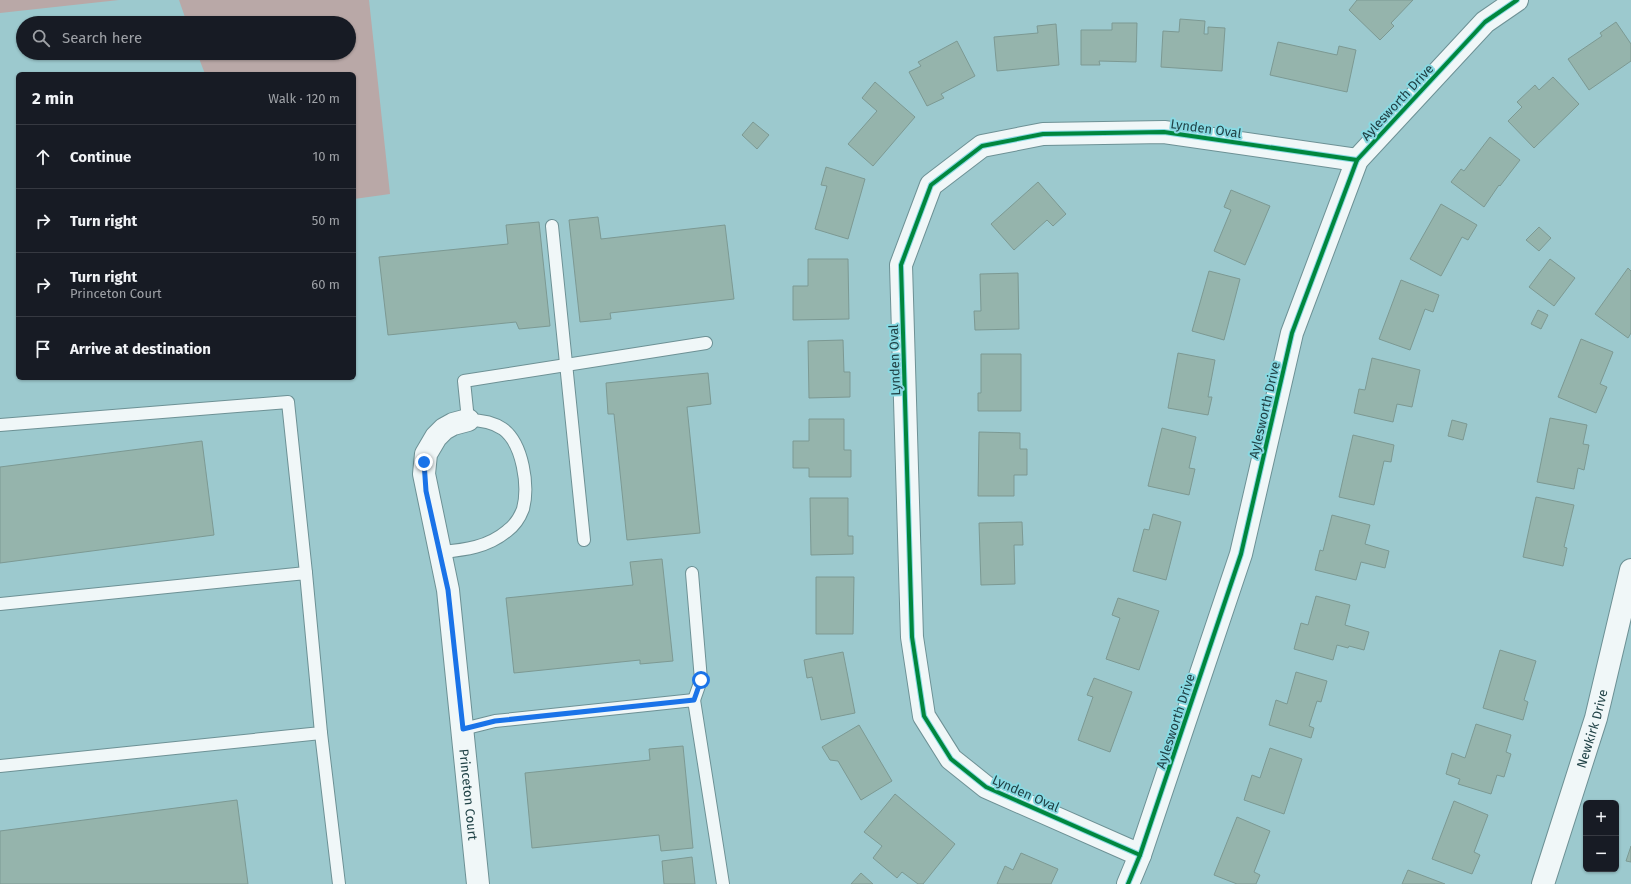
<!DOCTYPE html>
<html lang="en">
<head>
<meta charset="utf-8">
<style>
  body { margin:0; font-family:"Fira Sans",sans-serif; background:#242831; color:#f1f3f6 }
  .controls { position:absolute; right:12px; bottom:12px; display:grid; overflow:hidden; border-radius:6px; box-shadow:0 1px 3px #0004 }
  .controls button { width:36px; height:36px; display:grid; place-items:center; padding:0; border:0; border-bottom:1px solid #363941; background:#171b24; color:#f1f3f6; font:20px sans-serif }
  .stop { position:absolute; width:12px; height:12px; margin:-9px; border:3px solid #1a73e8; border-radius:50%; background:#fff }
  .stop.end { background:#1a73e8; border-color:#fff; box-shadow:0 1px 4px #0008 }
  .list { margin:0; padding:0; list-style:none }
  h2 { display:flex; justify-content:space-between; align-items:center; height:52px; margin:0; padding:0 16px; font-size:17px }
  h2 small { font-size:13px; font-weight:400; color:#9ea1a6 }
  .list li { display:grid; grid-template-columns:26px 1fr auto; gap:12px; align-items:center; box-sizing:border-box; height:64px; padding:0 16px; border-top:1px solid #363941 }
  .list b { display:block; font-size:15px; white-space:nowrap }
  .list p { margin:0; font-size:13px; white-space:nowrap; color:#9ea1a6 }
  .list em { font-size:13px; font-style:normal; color:#9ea1a6 }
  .icon { flex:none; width:22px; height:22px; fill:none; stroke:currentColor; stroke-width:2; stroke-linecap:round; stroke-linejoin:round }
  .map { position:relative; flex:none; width:1631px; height:884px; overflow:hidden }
  .search { position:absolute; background:#171b24; box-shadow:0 1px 3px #0004; left:16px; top:16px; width:340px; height:44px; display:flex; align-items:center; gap:10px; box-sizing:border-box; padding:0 14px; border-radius:22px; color:#9ea1a6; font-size:15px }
  .panel { position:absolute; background:#171b24; box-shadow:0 1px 3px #0004; left:16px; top:72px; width:340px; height:308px; border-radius:6px }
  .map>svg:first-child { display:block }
</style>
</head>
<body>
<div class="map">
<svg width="1631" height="884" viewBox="0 0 1631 884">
  <rect width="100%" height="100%" fill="#9cc9ce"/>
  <!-- green -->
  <g fill="#b9a8a7">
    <path d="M0 0H119L0 13Z"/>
    <path d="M179 0H369L390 194 354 199V74H205L197 53H349V23H187Z"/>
  </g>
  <!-- building -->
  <g fill="#95b4ac" stroke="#7c9993">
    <path d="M1357 0H1413L1391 23 1394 26 1380 40 1349 10Z"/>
    <path d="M1180 19 1205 21 1204 34H1208V27L1225 28 1222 71 1161 67 1163 31 1179 32Z"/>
    <path d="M1616 22 1631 44V61L1589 90 1568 59 1602 36 1600 33Z"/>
    <path d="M1112 23H1137L1136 62 1099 61 1100 65H1081V30H1112Z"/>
    <path d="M1056 24 1059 65 997 71 994 37 1038 33 1037 26Z"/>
    <path d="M957 41 975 76 941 94 944 98 927 106 909 72 921 66 918 62Z"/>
    <path d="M1278 42 1337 55 1339 46 1356 50 1347 92 1270 75Z"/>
    <path d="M1553 77 1579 104 1534 148 1508 121 1522 107 1517 102 1535 85 1539 90Z"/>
    <path d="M875 82 915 117 873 166 848 144 877 111 862 98Z"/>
    <path d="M753 122 769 135 757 149 742 135Z"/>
    <path d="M1490 137 1520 160 1500 186 1499 185 1484 207 1451 182 1461 169 1464 171Z"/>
    <path d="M826 167 865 179 848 239 815 229 827 186 821 185Z"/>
    <path d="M1038 182 1066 214 1053 226 1047 220 1014 250 991 224Z"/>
    <path d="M1231 190 1270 206 1245 265 1214 251 1231 210 1224 207Z"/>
    <path d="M1441 204 1477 225 1468 240 1462 237 1441 276 1410 259Z"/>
    <path d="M598 217 601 239 725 225 734 299 610 313 611 319 580 322 569 220Z"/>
    <path d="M539 222 550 326 519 329 516 322 388 335 379 257 508 244 506 225Z"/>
    <path d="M1539 227 1551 238 1539 251 1526 240Z"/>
    <path d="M808 259H848L849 319 793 320V286H808Z"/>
    <path d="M1550 259 1575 278 1554 306 1529 287Z"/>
    <path d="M1628 268 1631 271V333L1628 338 1595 314Z"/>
    <path d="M1209 271 1240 279 1224 340 1192 331Z"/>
    <path d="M1018 273 1019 329 975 330 974 311H981L980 274Z"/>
    <path d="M1401 280 1439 295 1433 312 1425 309 1410 350 1379 339Z"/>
    <path d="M1538 310 1548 315 1541 329 1531 324Z"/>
    <path d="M1581 339 1613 352 1600 384 1607 387 1596 413 1558 397Z"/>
    <path d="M843 340 844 372H850V397L809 398 808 341Z"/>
    <path d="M1178 353 1215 360 1208 397H1212L1208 415 1168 408Z"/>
    <path d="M981 354H1021V411H978V393H981Z"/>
    <path d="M1372 358 1420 370 1412 407 1397 404 1393 422 1354 413 1359 389 1365 390Z"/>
    <path d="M708 373 711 404 687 407 700 533 627 540 614 414H608L606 383Z"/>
    <path d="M1550 418 1587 425 1583 444 1589 445 1584 470 1578 468 1574 489 1537 482Z"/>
    <path d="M809 419H844V450H851V477H809V468H793V441H809Z"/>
    <path d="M1452 420 1467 424 1463 440 1448 436Z"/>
    <path d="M1162 428 1196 437 1189 468 1195 469 1189 495 1148 486Z"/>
    <path d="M979 432 1020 433V449H1027V475H1014V496H978Z"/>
    <path d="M1353 435 1394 445 1391 462 1384 461 1374 505 1339 497Z"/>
    <path d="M202 441 214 535 0 563V467Z"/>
    <path d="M1536 497 1574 505 1564 547 1567 548 1563 566 1523 557Z"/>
    <path d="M810 498H848V536H853V554L811 555Z"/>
    <path d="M1153 514 1181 522 1166 580 1133 571 1144 529 1149 530Z"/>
    <path d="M1332 515 1370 525 1365 544 1389 551 1385 568 1361 562 1356 580 1315 570 1320 550 1323 551Z"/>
    <path d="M1022 522 1023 545H1014L1015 584 981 585 979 523Z"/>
    <path d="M662 559 673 661 640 664V660L514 673 506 598 633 585 630 562Z"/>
    <path d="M816 577H854L853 634H816Z"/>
    <path d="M1316 596 1350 605 1345 625 1369 632 1364 650 1349 646 1348 648 1337 645 1333 660 1294 649 1301 623 1308 625Z"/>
    <path d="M1118 598 1159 611 1139 670 1106 659 1120 618 1112 615Z"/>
    <path d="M1500 650 1536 661 1524 700 1528 702 1523 720 1483 708Z"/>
    <path d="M843 652 855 713 821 720 812 677 807 678 804 660Z"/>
    <path d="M1296 672 1327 681 1321 702 1317 701 1309 726 1314 728 1311 738 1269 725 1276 700 1287 704Z"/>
    <path d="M1094 678 1132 692 1110 752 1078 740 1093 697 1087 695Z"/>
    <path d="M1476 724 1511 735 1506 752 1511 754 1504 777 1497 775 1491 794 1458 784 1460 779 1446 774 1452 753 1465 758Z"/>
    <path d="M859 725 892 781 861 800 838 761 830 760 822 747Z"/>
    <path d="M683 746 693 848 661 851 659 835 532 848 525 773 650 760 649 749Z"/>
    <path d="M1270 748 1302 759 1284 814 1244 800 1252 775 1260 778Z"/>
    <path d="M895 794 955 844 923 884H918L902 872 897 878 873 858 882 846 864 832Z"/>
    <path d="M237 800 248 884H0V831Z"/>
    <path d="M1454 801 1488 815 1474 852 1480 855 1472 874 1432 859Z"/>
    <path d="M1237 817 1270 831 1254 872 1260 875 1256 884H1237L1214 875Z"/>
    <path d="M1631 846V862L1626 861Z"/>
    <path d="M1021 853 1058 869 1051 884H997L1005 866 1013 870Z"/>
    <path d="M692 857 695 884H664L662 861Z"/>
    <path d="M1408 870 1445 884H1402Z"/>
    <path d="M861 873 873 884H851Z"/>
  </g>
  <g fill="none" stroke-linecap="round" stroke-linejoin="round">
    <!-- lane casing -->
    <g stroke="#6d9195" stroke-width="14">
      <g id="lane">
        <path d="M552 226 584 540"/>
        <path d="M0 425 288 402 306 573"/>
        <path d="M441 552C465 550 488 547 507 531 514 526 520 517 523 509 529 486 523 444 503 429 493 422 479 420 468 420L464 381 706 343"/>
        <path d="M692 573 701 680 694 700"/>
        <path d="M0 604 306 573 321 733 0 766"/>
        <path d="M463 729 495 721 694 700 723 884"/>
        <path d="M321 733 339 884"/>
      </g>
    </g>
    <!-- street casing -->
    <g stroke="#6d9195" stroke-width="24">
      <g id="street">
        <path id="s1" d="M468 420 453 424 444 429 436 437 426 454 424 474 448 590 478 884"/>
        <path d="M1140 855 986 787 951 759 924 716 912 637 901 265 931 185 982 146 1043 134 1164 132 1357 160"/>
        <path d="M1128 884 1140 855 1241 554 1292 333 1357 160 1485 22 1517 0"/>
        <path id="s2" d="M1543 884 1596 718 1631 570"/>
      </g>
    </g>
    <!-- lane -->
    <use href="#lane" stroke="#f0f7f8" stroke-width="12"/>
    <!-- street -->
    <use href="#street" stroke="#f0f7f8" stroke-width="22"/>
    <!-- cycleway casing -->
    <g stroke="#88d9e2" stroke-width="6">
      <g id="cycleway">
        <path d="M1140 855 986 787 951 759 924 716 912 637 901 265 931 185 982 146 1043 134 1164 132 1357 160"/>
        <path d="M1128 884 1140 855 1241 554 1292 333 1357 160 1485 22 1517 0"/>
      </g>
    </g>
    <!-- cycleway -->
    <use href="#cycleway" stroke="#00873e" stroke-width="4"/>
  </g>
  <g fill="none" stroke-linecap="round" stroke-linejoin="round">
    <!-- route -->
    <path stroke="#1a73e8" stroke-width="5" d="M424 462 426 491 448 590 463 729 495 721 694 700 701 680"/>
  </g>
  <g text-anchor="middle" stroke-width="4" stroke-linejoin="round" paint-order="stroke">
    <!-- street labels -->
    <g font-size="13" fill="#204246" stroke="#88d9e2">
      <text transform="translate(1397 102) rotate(-47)" y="5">Aylesworth Drive</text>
      <text transform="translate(1206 128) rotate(8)" y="5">Lynden Oval</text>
      <text transform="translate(894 360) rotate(-92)" y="5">Lynden Oval</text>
      <text transform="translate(1264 410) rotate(-77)" y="5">Aylesworth Drive</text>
      <text transform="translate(1175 721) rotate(-72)" y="5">Aylesworth Drive</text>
      <text dy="5" stroke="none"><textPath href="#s2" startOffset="163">Newkirk Drive</textPath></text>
      <text transform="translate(1026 793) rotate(24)" y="5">Lynden Oval</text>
      <text dy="5" stroke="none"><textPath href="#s1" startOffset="401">Princeton Court</textPath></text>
    </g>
  </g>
</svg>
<div class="controls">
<button>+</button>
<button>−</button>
</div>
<div class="stop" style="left:701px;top:680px"></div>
<div class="stop end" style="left:424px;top:462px"></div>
<div class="search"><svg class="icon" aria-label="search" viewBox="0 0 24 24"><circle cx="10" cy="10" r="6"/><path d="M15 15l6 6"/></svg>Search here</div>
<section class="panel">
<h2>2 min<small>Walk · 120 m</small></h2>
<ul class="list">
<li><svg class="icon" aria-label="ahead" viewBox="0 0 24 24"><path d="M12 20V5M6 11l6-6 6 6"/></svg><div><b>Continue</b></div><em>10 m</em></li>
<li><svg class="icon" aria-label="right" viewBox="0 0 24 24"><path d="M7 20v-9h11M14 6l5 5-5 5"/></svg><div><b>Turn right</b></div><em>50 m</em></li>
<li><svg class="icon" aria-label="right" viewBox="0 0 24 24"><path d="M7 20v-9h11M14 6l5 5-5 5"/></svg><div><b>Turn right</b><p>Princeton Court</p></div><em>60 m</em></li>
<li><svg class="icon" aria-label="arrive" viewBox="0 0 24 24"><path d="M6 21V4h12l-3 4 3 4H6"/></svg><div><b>Arrive at destination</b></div></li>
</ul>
</section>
</div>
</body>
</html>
